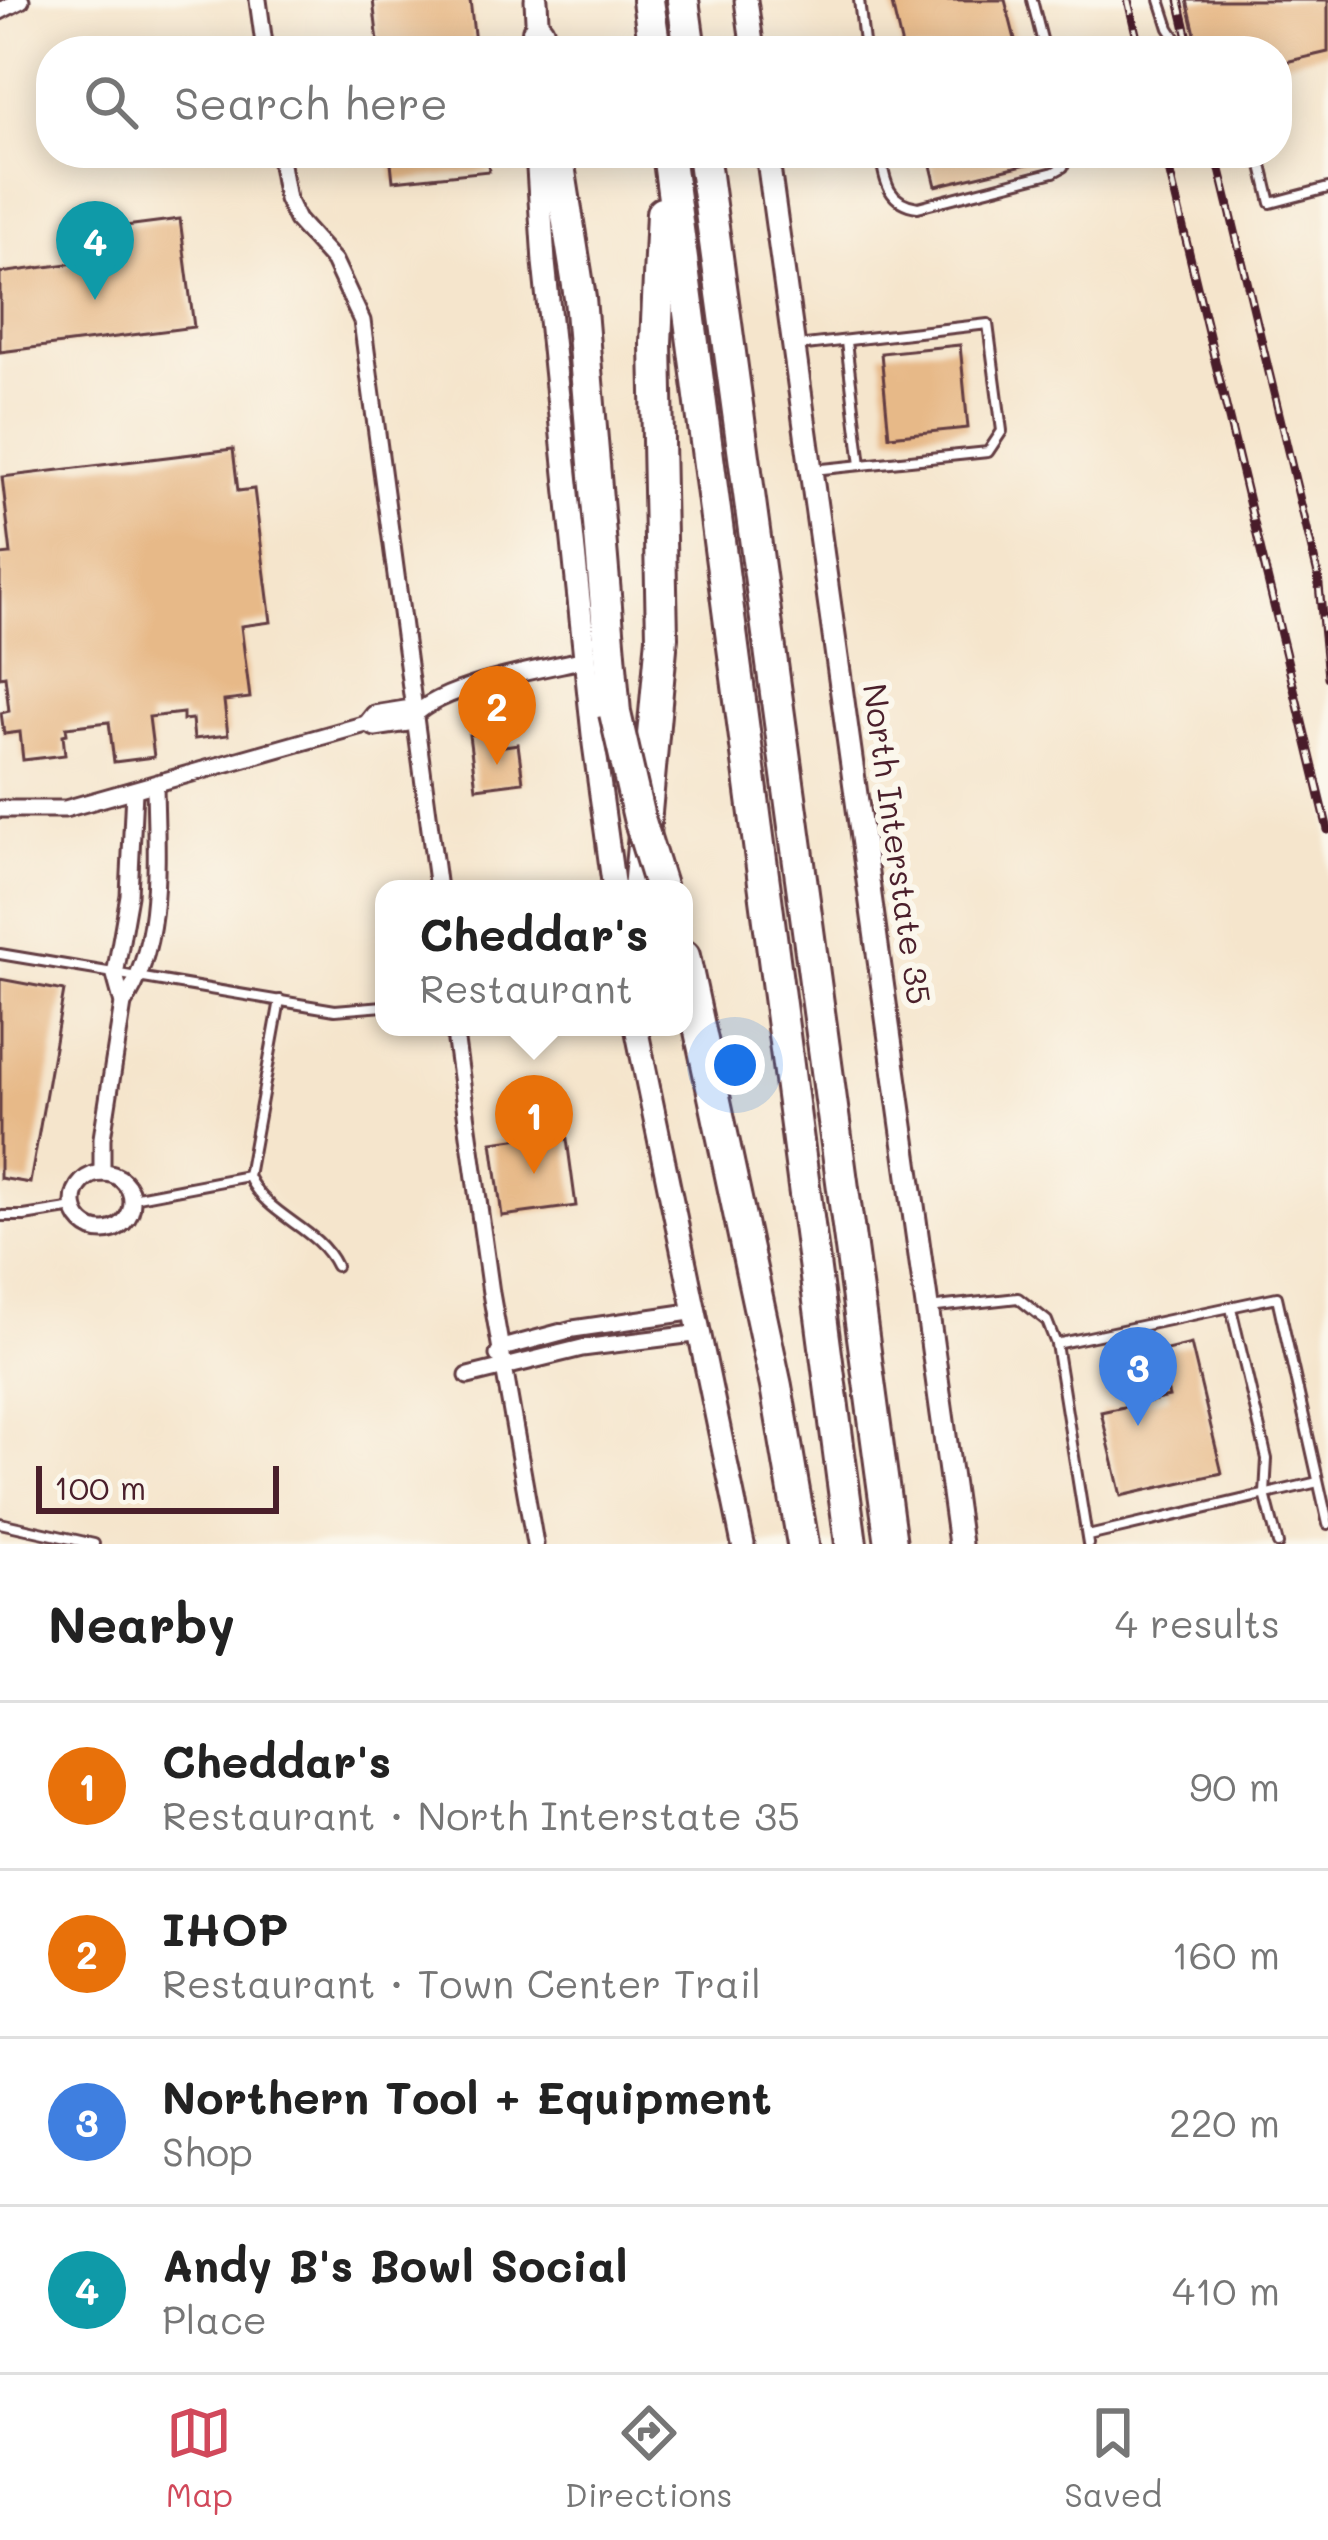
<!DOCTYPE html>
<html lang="en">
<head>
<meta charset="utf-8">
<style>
  body { margin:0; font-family:Mali,sans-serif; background:#f2f2f2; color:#222 }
  .scale { position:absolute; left:36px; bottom:30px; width:243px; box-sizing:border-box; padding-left:12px; border:6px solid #4a1f2b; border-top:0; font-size:33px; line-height:42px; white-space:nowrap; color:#4a1f2b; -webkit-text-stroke:9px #fbf7ec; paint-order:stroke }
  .you { position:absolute; left:735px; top:1065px; width:42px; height:42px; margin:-30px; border:9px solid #fff; border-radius:50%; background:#1a73e8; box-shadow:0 0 0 18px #1a73e833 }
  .badge { display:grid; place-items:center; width:78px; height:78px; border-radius:50%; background:#d1495b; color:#fff; font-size:39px; font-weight:700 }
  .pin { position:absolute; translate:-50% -99px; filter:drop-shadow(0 3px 6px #0008) }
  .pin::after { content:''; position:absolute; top:63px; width:42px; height:36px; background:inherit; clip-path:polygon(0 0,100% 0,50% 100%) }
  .popup { position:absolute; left:375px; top:880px; width:318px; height:156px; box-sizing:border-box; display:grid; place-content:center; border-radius:24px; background:#fff; filter:drop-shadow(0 3px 9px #0005); font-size:39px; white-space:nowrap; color:#767676 }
  .popup b { font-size:45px; color:#222 }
  .popup::after { content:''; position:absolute; left:50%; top:100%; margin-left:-24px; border:24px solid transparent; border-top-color:#fff }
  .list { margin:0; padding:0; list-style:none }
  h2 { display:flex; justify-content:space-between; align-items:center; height:156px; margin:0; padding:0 48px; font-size:51px }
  h2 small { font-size:39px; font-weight:400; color:#767676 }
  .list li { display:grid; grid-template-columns:78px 1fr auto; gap:36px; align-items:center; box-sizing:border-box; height:168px; padding:0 48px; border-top:3px solid #e0e0e0 }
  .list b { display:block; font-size:45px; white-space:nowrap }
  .list p { margin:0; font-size:39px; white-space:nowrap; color:#767676 }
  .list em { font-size:39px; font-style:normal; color:#767676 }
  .icon { flex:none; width:66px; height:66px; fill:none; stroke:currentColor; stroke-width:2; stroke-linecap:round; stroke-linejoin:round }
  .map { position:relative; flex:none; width:1328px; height:1544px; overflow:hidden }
  .search { position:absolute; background:#fff; box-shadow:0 6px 30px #0003; left:36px; right:36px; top:36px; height:132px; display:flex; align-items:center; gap:30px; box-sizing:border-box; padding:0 42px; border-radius:48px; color:#767676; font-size:45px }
  .sheet { height:828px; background:#fff }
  nav { display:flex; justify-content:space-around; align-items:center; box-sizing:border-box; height:168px; border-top:3px solid #e0e0e0; background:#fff; font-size:33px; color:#767676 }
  nav a { display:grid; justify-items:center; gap:6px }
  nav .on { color:#d1495b }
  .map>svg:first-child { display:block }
</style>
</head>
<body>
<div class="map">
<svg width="1328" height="1544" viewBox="0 0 1328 1544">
  <rect width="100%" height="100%" fill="#fbf7ec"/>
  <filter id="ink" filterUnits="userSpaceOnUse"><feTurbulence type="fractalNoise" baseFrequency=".00833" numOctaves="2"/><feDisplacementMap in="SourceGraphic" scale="24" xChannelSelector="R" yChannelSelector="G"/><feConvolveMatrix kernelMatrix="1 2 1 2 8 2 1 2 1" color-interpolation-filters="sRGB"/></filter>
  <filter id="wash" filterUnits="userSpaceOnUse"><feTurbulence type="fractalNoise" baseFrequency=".004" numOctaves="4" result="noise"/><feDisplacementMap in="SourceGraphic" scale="48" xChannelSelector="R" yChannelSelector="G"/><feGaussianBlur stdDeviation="2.7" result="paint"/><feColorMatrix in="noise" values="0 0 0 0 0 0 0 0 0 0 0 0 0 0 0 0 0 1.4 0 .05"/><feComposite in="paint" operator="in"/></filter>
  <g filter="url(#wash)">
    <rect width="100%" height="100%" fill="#f5e5cc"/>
    <g id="blocks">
      <!-- building -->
      <g fill="#e7b988">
        <path d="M373 0H470L476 51H379Z"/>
        <path d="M891 0H1005L1018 51H903Z"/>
        <path d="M1187 0H1328V52L1277 64V51L1273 50 1199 51Z"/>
        <path d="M390 153H487L489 171 393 181Z"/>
        <path d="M928 153H1042L1044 160 936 186Z"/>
        <path d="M180 219 194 327 0 352V273L106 259 102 229Z"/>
        <path d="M960 345 968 428 889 436 881 353Z"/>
        <path d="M233 449 238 491 254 489 271 622 241 626 250 698 224 701 228 735 194 739 192 719 183 720V713L149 717 154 757 114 762 109 722 66 727 67 734 63 735 65 755 23 760 20 732 4 734 1 713 9 711 5 676 0 677V555L11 554 2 477Z"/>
        <path d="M496 732 498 747 518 744 523 782 476 788 469 735Z"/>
        <path d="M0 979 64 991 30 1183 0 1178Z"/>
        <path d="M566 1132 576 1206 502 1216 492 1142Z"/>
        <path d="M1191 1344 1222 1473 1121 1496 1101 1412 1169 1397 1158 1352Z"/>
      </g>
    </g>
  </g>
  <g filter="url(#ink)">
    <use href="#blocks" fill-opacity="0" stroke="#643d43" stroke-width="3"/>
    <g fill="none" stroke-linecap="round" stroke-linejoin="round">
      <!-- service casing -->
      <g stroke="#643d43" stroke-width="14">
        <g id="service">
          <path d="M859 0 865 51"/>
          <path d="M1032 0 1045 51"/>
          <path d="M1160 0 1169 28 1184 51"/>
          <path d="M880 153C885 181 887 203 918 207L1054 172 1063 167 1069 153"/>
          <path d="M1259 153 1271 203 1328 188"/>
          <path d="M846 342 861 465"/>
          <path d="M797 346 988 324 1002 431 988 452 813 470"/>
          <path d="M0 954 335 1010 384 1006"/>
          <path d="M280 1000 248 1176C268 1218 317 1226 336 1266"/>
          <path d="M132 1198 248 1176"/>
          <path d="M0 1216H24L74 1208"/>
          <path d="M928 1308 1018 1298 1047 1321 1056 1344 1088 1544"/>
          <path d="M1231 1308 1267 1459 1265 1494 1278 1544"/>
          <path d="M1056 1344 1277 1297 1328 1524"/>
          <path d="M0 1523 94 1544"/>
          <path d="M1088 1536 1318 1482"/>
        </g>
      </g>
      <!-- minor casing -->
      <g stroke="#643d43" stroke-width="21">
        <g id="minor">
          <path d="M258 0 265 51"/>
          <path d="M0 11 21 0"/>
          <path d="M279 153 287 199 297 220 334 261 362 321 438 889"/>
          <path d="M366 724 374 714 405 709 414 714"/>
          <path d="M0 809H65L366 724 375 728 408 723C431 686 543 669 586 659"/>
          <path d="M123 1004C164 945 156 854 155 785"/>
          <path d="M454 1027 491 1293 535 1544"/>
          <circle cx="103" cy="1202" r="29"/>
          <path d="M102 1173V1138L123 1004 115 975 129 895 134 791"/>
          <path d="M498 1355 502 1348 573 1329 697 1311"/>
          <path d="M468 1376 582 1348 702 1333"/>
        </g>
      </g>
      <!-- secondary casing -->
      <g stroke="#643d43" stroke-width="27">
        <g id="secondary">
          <path d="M536 0 538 41"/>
          <path d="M746 0 753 51"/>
          <path d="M537 153 544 262 594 744 614 889"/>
          <path d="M767 153 960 1544"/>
          <path d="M636 1027 743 1544"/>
        </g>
      </g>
      <!-- motorway casing -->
      <g stroke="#643d43" stroke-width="36">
        <g id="motorway">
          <path d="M648 0 655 51"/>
          <path d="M683 0 690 51"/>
          <path d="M538 32 541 51"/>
          <path d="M557 153 580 298 615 713"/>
          <path d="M668 153 851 1544"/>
          <path d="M703 153 891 1544"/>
          <path d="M639 889 662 637 656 343 662 213"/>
          <path d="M684 956 776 1386 803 1544"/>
        </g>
      </g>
      <!-- service -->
      <use href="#service" stroke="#fff" stroke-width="8"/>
      <!-- minor -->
      <use href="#minor" stroke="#fff" stroke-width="15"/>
      <!-- secondary -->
      <use href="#secondary" stroke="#fff" stroke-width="21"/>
      <!-- motorway -->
      <use href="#motorway" stroke="#fff" stroke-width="30"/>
      <!-- rail casing -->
      <g stroke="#4a1f2b" stroke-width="9">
        <g id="rail">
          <path d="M1128 0 1140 51"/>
          <path d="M1179 0 1191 51"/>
          <path d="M1165 153 1328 830"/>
          <path d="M1216 153 1318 575 1328 677"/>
        </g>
      </g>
      <!-- rail -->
      <use href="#rail" stroke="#fbf7ec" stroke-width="4.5" stroke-dasharray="14" stroke-linecap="butt"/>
      <!-- motorway-bridge casing -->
      <g stroke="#643d43" stroke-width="36" stroke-linecap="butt">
        <path id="motorway-bridge" d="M615 713 639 818 661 889"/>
      </g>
      <!-- motorway-bridge -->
      <use href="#motorway-bridge" stroke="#fff" stroke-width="30"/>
    </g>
  </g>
  <g text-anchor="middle" stroke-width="12" stroke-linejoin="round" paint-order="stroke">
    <!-- street labels -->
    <g font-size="33" fill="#4a1f2b" stroke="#fbf7ec">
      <text transform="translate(897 844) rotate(82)" y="12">North Interstate 35</text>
    </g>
  </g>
</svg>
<div class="scale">100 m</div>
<div class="you"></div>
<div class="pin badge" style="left:534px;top:1174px;background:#e8710a">1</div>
<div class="popup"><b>Cheddar's</b>Restaurant</div>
<div class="pin badge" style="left:497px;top:765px;background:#e8710a">2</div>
<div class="pin badge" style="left:1138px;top:1426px;background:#3f7fe0">3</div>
<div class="pin badge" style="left:95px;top:300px;background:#0f9aa8">4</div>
<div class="search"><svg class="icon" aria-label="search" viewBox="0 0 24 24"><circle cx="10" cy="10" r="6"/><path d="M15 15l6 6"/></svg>Search here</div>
</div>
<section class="sheet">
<h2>Nearby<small>4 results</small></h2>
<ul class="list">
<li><span class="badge" style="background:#e8710a">1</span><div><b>Cheddar's</b><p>Restaurant · North Interstate 35</p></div><em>90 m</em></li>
<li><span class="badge" style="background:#e8710a">2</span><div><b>IHOP</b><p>Restaurant · Town Center Trail</p></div><em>160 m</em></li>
<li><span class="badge" style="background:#3f7fe0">3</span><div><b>Northern Tool + Equipment</b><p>Shop</p></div><em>220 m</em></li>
<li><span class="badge" style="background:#0f9aa8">4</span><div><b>Andy B's Bowl Social</b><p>Place</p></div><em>410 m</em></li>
</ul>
</section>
<nav>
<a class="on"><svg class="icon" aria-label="map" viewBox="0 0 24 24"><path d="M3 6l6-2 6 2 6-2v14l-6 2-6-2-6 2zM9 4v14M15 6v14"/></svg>Map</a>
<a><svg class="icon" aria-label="directions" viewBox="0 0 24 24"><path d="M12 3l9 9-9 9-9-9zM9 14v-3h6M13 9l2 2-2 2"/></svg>Directions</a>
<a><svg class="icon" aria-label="saved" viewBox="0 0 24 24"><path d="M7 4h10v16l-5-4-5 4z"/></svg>Saved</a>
</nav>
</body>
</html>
